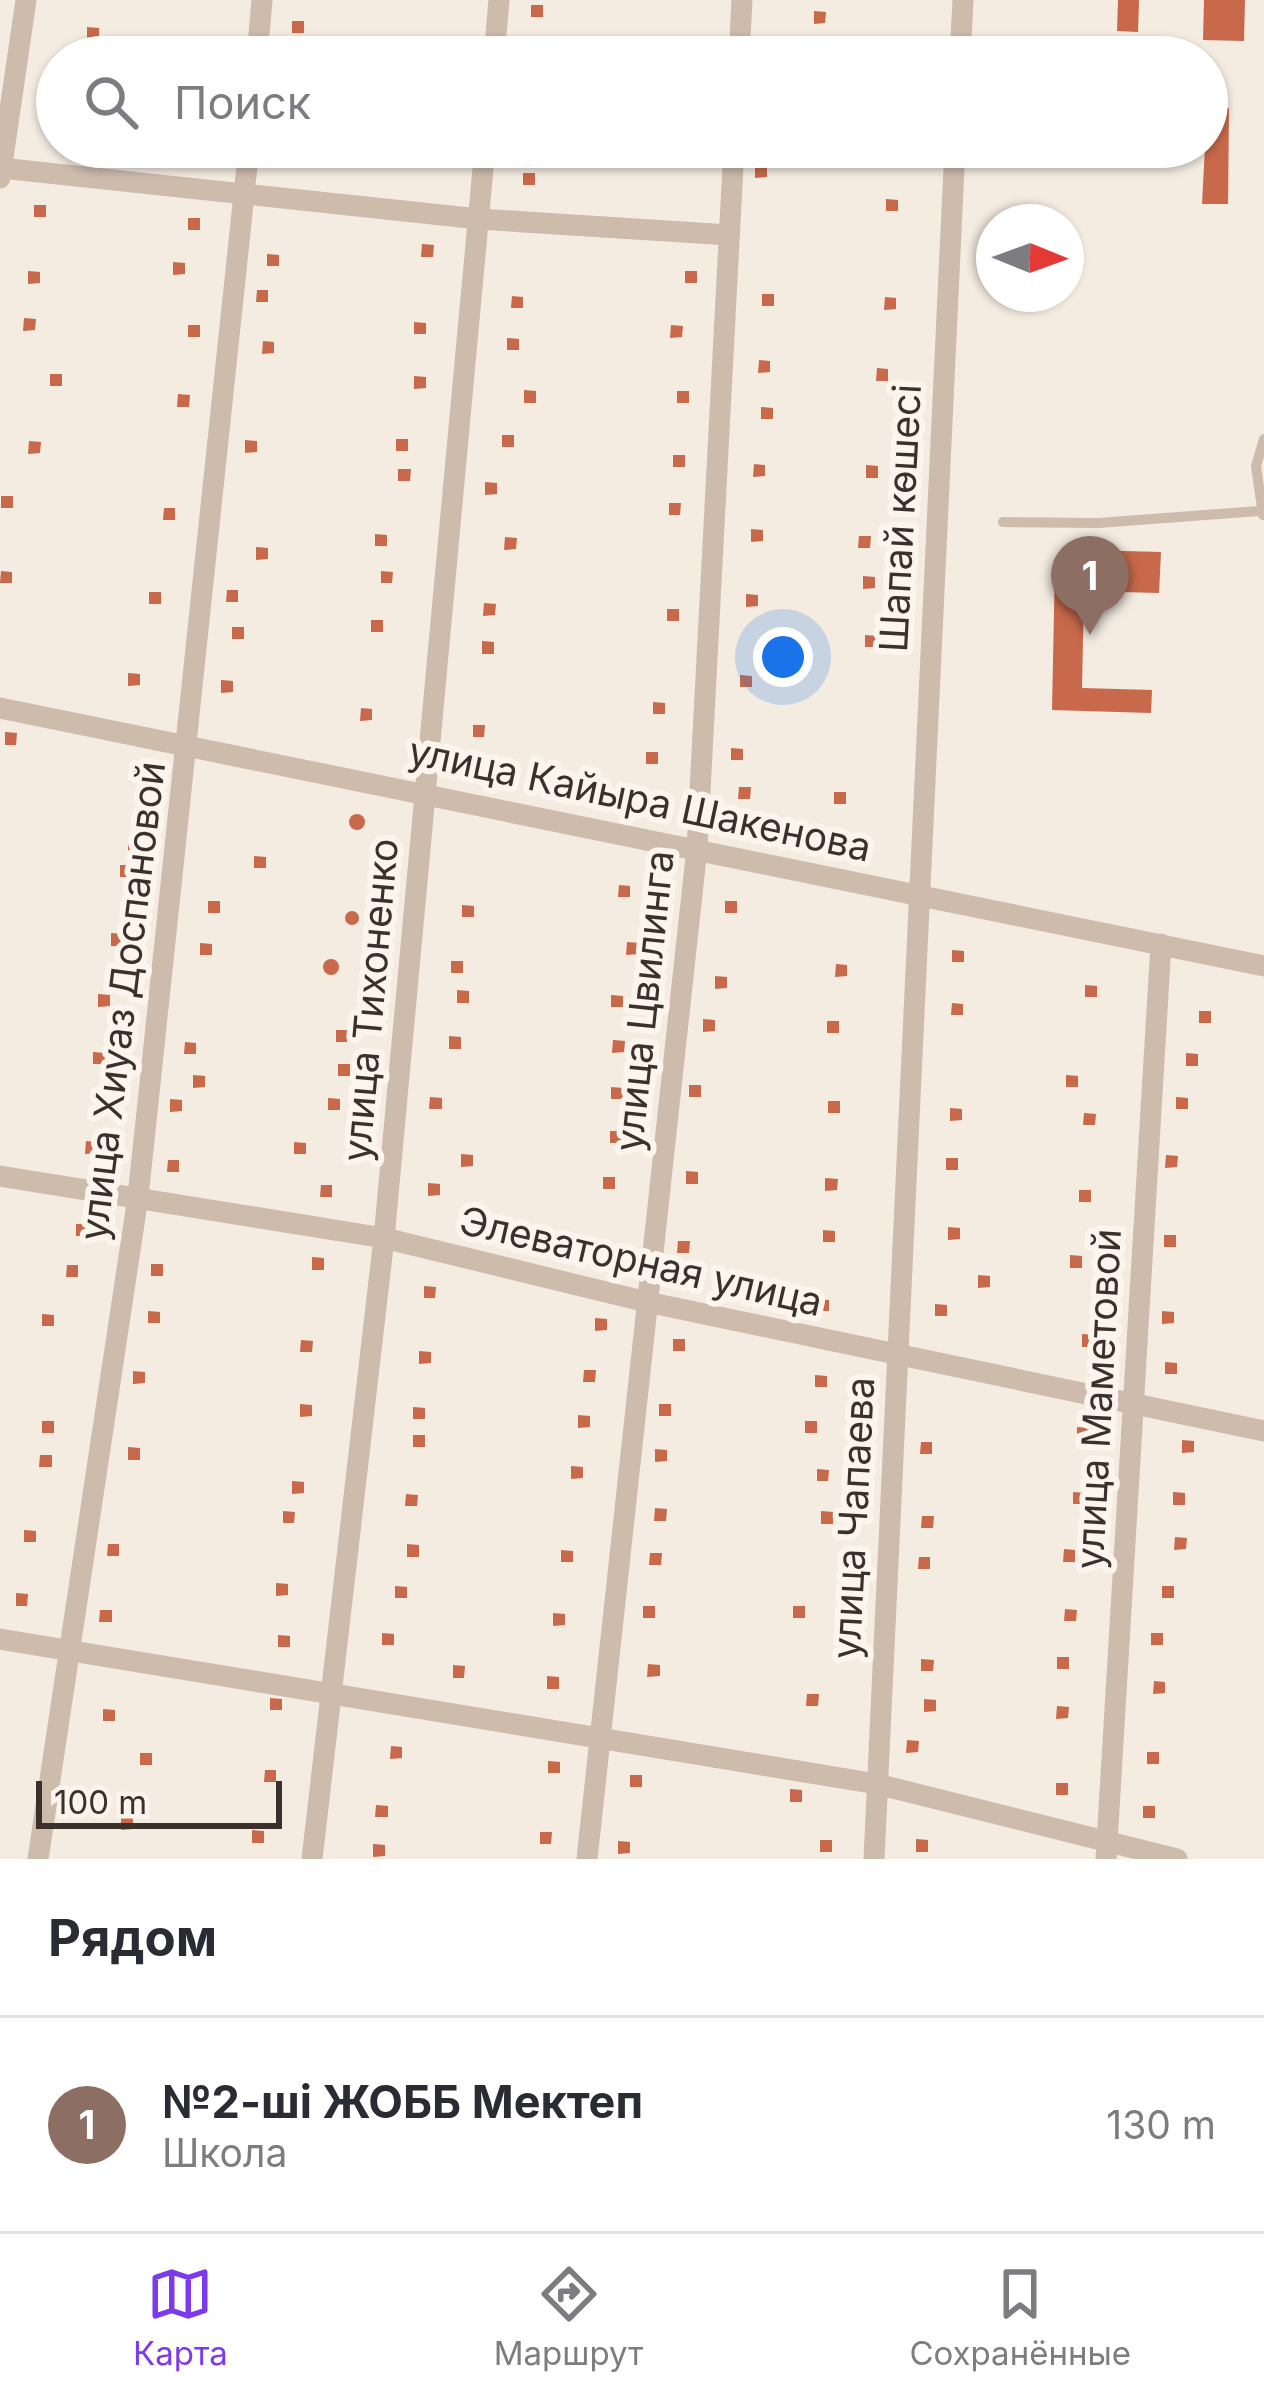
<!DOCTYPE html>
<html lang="ru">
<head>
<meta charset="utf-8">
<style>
  body { margin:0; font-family:Inter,sans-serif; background:#f2f2f3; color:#2b2b33 }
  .compass { position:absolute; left:976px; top:204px; width:108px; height:108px; border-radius:50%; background:#fff; box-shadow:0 3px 9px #0004; rotate:91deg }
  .scale { position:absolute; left:36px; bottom:30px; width:246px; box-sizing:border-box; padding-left:12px; border:6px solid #3b302b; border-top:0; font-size:33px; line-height:42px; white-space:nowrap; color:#3b302b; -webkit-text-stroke:9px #fbf5ee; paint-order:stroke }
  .you { position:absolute; left:783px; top:657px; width:42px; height:42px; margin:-30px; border:9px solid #fff; border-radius:50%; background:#1a73e8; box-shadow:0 0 0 18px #1a73e833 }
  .badge { display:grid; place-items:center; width:78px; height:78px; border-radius:50%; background:#7c3aed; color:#fff; font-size:39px; font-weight:700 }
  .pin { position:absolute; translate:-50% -99px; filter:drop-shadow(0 3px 6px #0008) }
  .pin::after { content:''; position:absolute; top:63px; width:42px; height:36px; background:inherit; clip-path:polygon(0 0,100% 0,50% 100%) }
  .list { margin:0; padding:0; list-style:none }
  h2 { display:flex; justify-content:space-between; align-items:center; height:156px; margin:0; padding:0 48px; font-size:51px }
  h2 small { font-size:39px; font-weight:400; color:#7c7c81 }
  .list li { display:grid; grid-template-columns:78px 1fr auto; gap:36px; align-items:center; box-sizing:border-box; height:216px; padding:0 48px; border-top:3px solid #e1e1e2 }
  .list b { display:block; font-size:45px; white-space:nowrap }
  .list p { margin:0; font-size:39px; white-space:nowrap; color:#7c7c81 }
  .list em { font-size:39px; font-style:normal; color:#7c7c81 }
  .icon { flex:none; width:66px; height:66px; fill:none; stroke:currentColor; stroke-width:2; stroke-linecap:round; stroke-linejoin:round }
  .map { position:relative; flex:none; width:1264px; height:1859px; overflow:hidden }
  .search { position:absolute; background:#fff; box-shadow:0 3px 9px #0004; left:36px; right:36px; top:36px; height:132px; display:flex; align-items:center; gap:30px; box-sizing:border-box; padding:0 42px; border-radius:66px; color:#7c7c81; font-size:45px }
  .sheet { height:372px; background:#fff }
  nav { display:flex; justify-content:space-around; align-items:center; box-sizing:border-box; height:168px; border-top:3px solid #e1e1e2; background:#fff; font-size:33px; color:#7c7c81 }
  nav a { display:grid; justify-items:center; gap:6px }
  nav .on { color:#7c3aed }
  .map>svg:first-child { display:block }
</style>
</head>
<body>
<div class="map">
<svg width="1264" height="1859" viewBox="0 0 1264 1859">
  <rect width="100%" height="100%" fill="#f4ebe1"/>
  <!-- building -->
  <g fill="#c8694b">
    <path d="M1118 0H1139L1138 32 1117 31Z"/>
    <path d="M1204 0H1245L1244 41 1203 40Z"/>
    <rect x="531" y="5" width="12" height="12"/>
    <path d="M814 11 826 12 825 23 814 24Z"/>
    <rect x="292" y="21" width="12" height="12"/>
    <path d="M87 27 99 28V39H87Z"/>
    <rect x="902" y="37" width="12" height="12"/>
    <path d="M1207 108H1229L1228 204H1202Z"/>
    <path d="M755 165 767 166V177L755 178Z"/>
    <rect x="523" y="173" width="12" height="12"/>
    <path d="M886 199 898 200V211H886Z"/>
    <rect x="34" y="205" width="12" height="12"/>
    <rect x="188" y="218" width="12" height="12"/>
    <path d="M422 244 434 245 433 257H421Z"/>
    <path d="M267 254 279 255V266H267Z"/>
    <path d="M173 262 185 263V274L173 275Z"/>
    <path d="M28 271 40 272V283L28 284Z"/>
    <rect x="685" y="271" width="12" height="12"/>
    <path d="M257 290H268V302H256Z"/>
    <rect x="762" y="294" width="12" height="12"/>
    <path d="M512 296 523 297V308H511Z"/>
    <path d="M885 297 896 298V309L884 310Z"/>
    <path d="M24 318 36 319 35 330 23 331Z"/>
    <path d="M414 322 426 323V334H414Z"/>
    <rect x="188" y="325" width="12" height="12"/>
    <path d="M671 325 683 326 682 337 670 338Z"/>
    <path d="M507 338 519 339V350H507Z"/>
    <path d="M263 341 274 342V353L262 354Z"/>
    <path d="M759 360 770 361V372L758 373Z"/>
    <path d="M877 368 888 369V381H876Z"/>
    <rect x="50" y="374" width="12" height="12"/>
    <path d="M414 376 426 377V388L414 389Z"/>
    <path d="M524 390 536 391V403H524Z"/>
    <rect x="677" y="391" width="12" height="12"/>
    <path d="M178 394 190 395 189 407H177Z"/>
    <path d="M761 407 773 408V419H761Z"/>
    <rect x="502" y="435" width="12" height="12"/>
    <rect x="396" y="439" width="12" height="12"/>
    <path d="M245 440 257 441V452L245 453Z"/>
    <path d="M29 441 41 442 40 453 28 454Z"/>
    <rect x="673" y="455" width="12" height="12"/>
    <path d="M754 464 765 465V476L753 477Z"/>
    <path d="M866 465 878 466V478H866Z"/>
    <path d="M398 469H411L410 481H398Z"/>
    <path d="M485 482 497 483V494L485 495Z"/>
    <rect x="1" y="496" width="12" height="12"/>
    <path d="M669 503H681L680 515H669Z"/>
    <path d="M164 508H175V520H163Z"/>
    <path d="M751 529 763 530V541L751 542Z"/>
    <path d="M375 534 387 535V546H375Z"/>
    <path d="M859 536H871L870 548H858Z"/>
    <path d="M505 537 517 538 516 549 504 550Z"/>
    <path d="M256 547 268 548V559L256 560Z"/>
    <path d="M1088 550 1161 552 1159 593 1084 591 1082 688 1152 690 1151 713 1052 710 1055 562 1088 563Z"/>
    <path d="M1 571 12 572V583H0Z"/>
    <path d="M381 571 393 572 392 583H381Z"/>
    <path d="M863 576 875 577V588L863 589Z"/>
    <path d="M227 590H238V602H226Z"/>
    <rect x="149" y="592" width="12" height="12"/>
    <path d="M746 594 758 595V606L746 607Z"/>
    <path d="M484 603 496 604 495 615 483 616Z"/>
    <rect x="667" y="609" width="12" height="12"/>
    <rect x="371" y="620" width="12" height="12"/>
    <rect x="232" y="627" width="12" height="12"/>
    <path d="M865 635 877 636V647H865Z"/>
    <path d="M482 641 494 642V654H482Z"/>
    <path d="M128 673 140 674V685L128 686Z"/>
    <path d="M740 675 752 676V687H740Z"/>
    <path d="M221 680 233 681V692L221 693Z"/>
    <path d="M653 702 665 703V714H653Z"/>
    <path d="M361 708 372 709V720L360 721Z"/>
    <path d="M473 725H485L484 737H473Z"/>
    <path d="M5 732 17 733 16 745H5Z"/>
    <path d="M731 748 743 749V760H731Z"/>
    <rect x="646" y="752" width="12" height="12"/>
    <path d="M130 769 142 770V782H130Z"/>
    <path d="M739 787H751L750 799H738Z"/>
    <rect x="834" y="792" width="12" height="12"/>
    <circle cx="357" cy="822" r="8"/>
    <path d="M128 840 141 841 140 852 128 853Z"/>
    <path d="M254 856 266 857V868H254Z"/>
    <rect x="120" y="865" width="12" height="12"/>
    <path d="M619 885 630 886V897H618Z"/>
    <rect x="208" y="901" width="12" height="12"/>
    <rect x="725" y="901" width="12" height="12"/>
    <path d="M462 905 474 906V917H462Z"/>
    <circle cx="352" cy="918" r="7"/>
    <path d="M111 933 124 934 123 946H111Z"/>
    <path d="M627 942 639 943 638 954 626 955Z"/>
    <path d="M200 943 212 944V955H200Z"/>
    <path d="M952 950 964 951V962H952Z"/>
    <circle cx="331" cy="967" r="8"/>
    <rect x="451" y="961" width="12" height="12"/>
    <path d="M836 964 847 965V976L835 977Z"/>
    <path d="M715 976 727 977V988L715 989Z"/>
    <path d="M1085 985 1097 986V997H1085Z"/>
    <path d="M457 990 469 991V1003H457Z"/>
    <path d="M98 994 110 995V1006L98 1007Z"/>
    <path d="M611 995 623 996V1007H611Z"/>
    <path d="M952 1003 963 1004V1015H951Z"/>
    <rect x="1199" y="1011" width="12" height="12"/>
    <path d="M703 1019 715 1020V1031L703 1032Z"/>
    <rect x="827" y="1021" width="12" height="12"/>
    <path d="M336 1030H348L347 1042H336Z"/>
    <path d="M449 1036 461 1037V1049H449Z"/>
    <path d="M613 1040 625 1041 624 1052 612 1053Z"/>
    <path d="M185 1042 196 1043V1054H184Z"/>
    <path d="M93 1052 105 1053V1064H93Z"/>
    <path d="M1186 1053 1198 1054V1066H1186Z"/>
    <rect x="338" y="1064" width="12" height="12"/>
    <path d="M193 1075 205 1076V1087L193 1088Z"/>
    <path d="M1066 1075 1078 1076V1087H1066Z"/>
    <rect x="689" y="1085" width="12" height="12"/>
    <path d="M611 1087 623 1088V1099H611Z"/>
    <path d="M430 1097 442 1098V1109H429Z"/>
    <path d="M1176 1097 1188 1098V1109H1176Z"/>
    <path d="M328 1098 340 1099V1110H328Z"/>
    <path d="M170 1099 182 1100V1111L170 1112Z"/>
    <rect x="828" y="1101" width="12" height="12"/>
    <path d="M950 1108 962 1109V1120L950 1121Z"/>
    <path d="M1084 1113 1096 1114 1095 1125H1083Z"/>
    <rect x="610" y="1131" width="12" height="12"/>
    <path d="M86 1141 98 1142V1153L85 1154Z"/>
    <path d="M294 1142 306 1143V1154H294Z"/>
    <path d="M461 1154 473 1155V1166L461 1167Z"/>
    <path d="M1166 1155 1178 1156 1177 1167 1165 1168Z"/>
    <rect x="946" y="1158" width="12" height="12"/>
    <path d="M168 1160H179V1172H167Z"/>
    <path d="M686 1171 698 1172V1184H686Z"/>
    <rect x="603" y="1177" width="12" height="12"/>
    <path d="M825 1178 838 1179 837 1190 825 1191Z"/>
    <path d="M428 1183 440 1184V1195L428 1196Z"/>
    <path d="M321 1185H332V1197H320Z"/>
    <rect x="1079" y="1190" width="12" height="12"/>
    <rect x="76" y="1224" width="12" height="12"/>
    <path d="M948 1227 960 1228V1239L948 1240Z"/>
    <path d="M823 1230 835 1231V1242H823Z"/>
    <rect x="1164" y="1235" width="12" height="12"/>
    <path d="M678 1241H690L689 1253H677Z"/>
    <path d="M606 1249 618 1250V1262H606Z"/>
    <path d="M1070 1255 1082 1256V1268H1070Z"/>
    <path d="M312 1257 324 1258V1270H312Z"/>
    <rect x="151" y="1264" width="12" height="12"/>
    <path d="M67 1265H78V1277H66Z"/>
    <path d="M978 1275 990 1276V1287L978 1288Z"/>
    <path d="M424 1286 436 1287 435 1298H424Z"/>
    <path d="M817 1299 829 1300V1311H817Z"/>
    <path d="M935 1304 947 1305V1316H935Z"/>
    <path d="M148 1311 160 1312V1323H148Z"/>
    <path d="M1162 1311 1174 1312V1323L1162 1324Z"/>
    <path d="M42 1314 54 1315V1326H42Z"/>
    <path d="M595 1318 607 1319V1330L595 1331Z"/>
    <path d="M1082 1334 1094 1335V1347H1082Z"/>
    <rect x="673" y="1339" width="12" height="12"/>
    <path d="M301 1340 313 1341 312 1352H300Z"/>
    <path d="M419 1351 431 1352V1363L419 1364Z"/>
    <path d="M1165 1362 1177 1363V1374H1165Z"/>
    <path d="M584 1370H596L595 1382H583Z"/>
    <path d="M133 1371 145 1372V1383L133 1384Z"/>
    <path d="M815 1375 827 1376V1387H815Z"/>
    <path d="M300 1404 312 1405V1416L300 1417Z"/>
    <rect x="659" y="1404" width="12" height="12"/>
    <path d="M413 1407 425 1408V1419H413Z"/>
    <path d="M578 1415 590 1416V1427L578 1428Z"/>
    <rect x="42" y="1421" width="12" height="12"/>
    <rect x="805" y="1421" width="12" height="12"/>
    <path d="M1077 1427 1089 1428V1439L1077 1440Z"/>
    <rect x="413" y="1435" width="12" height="12"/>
    <path d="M1182 1440 1194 1441V1452L1182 1453Z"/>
    <path d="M921 1442H932V1454H920Z"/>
    <path d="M128 1447 140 1448V1460H128Z"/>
    <path d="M655 1449 667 1450V1461L655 1462Z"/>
    <path d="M40 1455H52V1467H39Z"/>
    <path d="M571 1466 583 1467V1478L571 1479Z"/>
    <path d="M817 1469 829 1470 828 1481H817Z"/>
    <path d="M292 1481 304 1482V1493L292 1494Z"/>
    <path d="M1073 1492 1085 1493V1504H1073Z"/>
    <path d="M1173 1492 1185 1493V1505H1173Z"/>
    <path d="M406 1494 418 1495 417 1506H405Z"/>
    <path d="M655 1508 667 1509 666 1521H654Z"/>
    <path d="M283 1511 295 1512 294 1523H283Z"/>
    <path d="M821 1511 833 1512V1524H821Z"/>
    <path d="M922 1516H934L933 1528H921Z"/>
    <path d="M24 1530 36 1531V1542H24Z"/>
    <path d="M1175 1537 1187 1538 1186 1549 1174 1550Z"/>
    <path d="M108 1544H119V1556H107Z"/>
    <path d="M407 1544 419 1545V1557H407Z"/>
    <path d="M1064 1549 1075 1550V1562H1063Z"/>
    <path d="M561 1550 573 1551V1562H561Z"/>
    <path d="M650 1553H662L661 1565H649Z"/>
    <path d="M919 1557H930V1569H918Z"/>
    <path d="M276 1583 288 1584V1595L276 1596Z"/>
    <path d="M395 1586 407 1587V1598H395Z"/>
    <rect x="1162" y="1586" width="12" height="12"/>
    <path d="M16 1593 28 1594 27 1606H16Z"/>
    <rect x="643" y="1606" width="12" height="12"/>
    <rect x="793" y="1606" width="12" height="12"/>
    <path d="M1065 1609 1077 1610 1076 1621H1064Z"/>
    <path d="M100 1610H112V1622H99Z"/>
    <path d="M553 1613 565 1614V1625L553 1626Z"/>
    <path d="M382 1633 394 1634V1645H382Z"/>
    <rect x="1151" y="1633" width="12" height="12"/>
    <path d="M278 1635 290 1636V1647H278Z"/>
    <rect x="1057" y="1657" width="12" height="12"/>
    <path d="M921 1659 934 1660 933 1671H921Z"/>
    <path d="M648 1664 660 1665V1676L647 1677Z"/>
    <path d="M453 1665 465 1666 464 1678H453Z"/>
    <path d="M547 1676 559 1677V1689H547Z"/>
    <path d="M1154 1681 1165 1682V1693L1153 1694Z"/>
    <path d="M807 1694H819L818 1706H806Z"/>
    <path d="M270 1698 282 1699V1710H270Z"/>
    <path d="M924 1699 936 1700V1711L924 1712Z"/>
    <path d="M1057 1706 1069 1707 1068 1718 1056 1719Z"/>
    <path d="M103 1709 115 1710V1721H103Z"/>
    <path d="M907 1740 919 1741 918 1752 906 1753Z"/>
    <path d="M391 1746 402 1747V1758L390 1759Z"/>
    <rect x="1147" y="1752" width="12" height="12"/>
    <rect x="140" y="1753" width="12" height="12"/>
    <path d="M548 1761 560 1762V1773H548Z"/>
    <path d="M265 1770H276V1782H264Z"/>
    <rect x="630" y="1775" width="12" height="12"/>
    <rect x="1056" y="1783" width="12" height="12"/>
    <path d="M790 1789 802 1790V1802H790Z"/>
    <path d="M376 1805 388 1806V1817H375Z"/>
    <rect x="1143" y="1806" width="12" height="12"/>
    <path d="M121 1817 133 1818V1829L121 1830Z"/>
    <path d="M252 1830 264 1831V1843H252Z"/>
    <path d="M540 1832H552L551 1844H540Z"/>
    <path d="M916 1839 928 1840V1852H916Z"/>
    <rect x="820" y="1840" width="12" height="12"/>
    <path d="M618 1841 630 1842V1853L618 1854Z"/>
    <path d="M373 1844 385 1845V1856L373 1857Z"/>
  </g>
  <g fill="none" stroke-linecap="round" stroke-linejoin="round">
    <!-- lane -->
    <g stroke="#cdbbac" stroke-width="10">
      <path d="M1263 515 1256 466 1264 439"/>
      <path d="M1003 522 1098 523 1259 511"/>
    </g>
    <!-- street -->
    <g stroke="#cdbbac" stroke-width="21">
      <path d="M257 57 262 0"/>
      <path d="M494 57 499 0"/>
      <path d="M739 57 742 0"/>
      <path d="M960 57 963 0"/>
      <path d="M0 168 479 219 729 235"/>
      <path d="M0 178 26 0"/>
      <path d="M0 708 1264 966"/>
      <path d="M0 1176 384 1238 647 1302 1264 1431"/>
      <path d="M0 1639 877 1784 1177 1859"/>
      <path d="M38 1859 138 1197 249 147"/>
      <path d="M312 1859 384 1238 485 147"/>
      <path d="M587 1859 697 848 734 147"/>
      <path d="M874 1859 955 147"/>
      <path d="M1106 1859 1161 944"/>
    </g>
  </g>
  <g text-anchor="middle" stroke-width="12" stroke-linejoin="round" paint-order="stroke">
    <!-- street labels -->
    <g font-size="39" fill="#3b302b" stroke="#fbf5ee">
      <text transform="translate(900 518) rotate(-87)" y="14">Шапай көшесі</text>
      <text transform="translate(640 799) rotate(12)" y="14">улица Кайыра Шакенова</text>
      <text transform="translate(370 1000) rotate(-85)" y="14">улица Тихоненко</text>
      <text transform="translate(122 1001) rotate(-83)" y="14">улица Хиуаз Доспановой</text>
      <text transform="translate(644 1001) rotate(-84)" y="14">улица Цвилинга</text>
      <text transform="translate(641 1261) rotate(13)" y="14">Элеваторная улица</text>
      <text transform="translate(1098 1399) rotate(-87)" y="14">улица Маметовой</text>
      <text transform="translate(853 1518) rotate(-87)" y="14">улица Чапаева</text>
    </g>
  </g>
</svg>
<svg class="compass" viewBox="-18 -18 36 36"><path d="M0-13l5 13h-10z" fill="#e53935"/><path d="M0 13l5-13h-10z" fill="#7c7c81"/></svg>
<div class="scale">100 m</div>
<div class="you"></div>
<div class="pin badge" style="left:1090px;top:635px;background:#8d6e63">1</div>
<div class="search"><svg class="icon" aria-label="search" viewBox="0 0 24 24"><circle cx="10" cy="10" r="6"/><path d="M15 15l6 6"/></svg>Поиск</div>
</div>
<section class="sheet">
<h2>Рядом<small></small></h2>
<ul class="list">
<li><span class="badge" style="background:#8d6e63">1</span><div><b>№2-ші ЖОББ Мектеп</b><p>Школа</p></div><em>130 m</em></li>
</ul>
</section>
<nav>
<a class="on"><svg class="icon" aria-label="map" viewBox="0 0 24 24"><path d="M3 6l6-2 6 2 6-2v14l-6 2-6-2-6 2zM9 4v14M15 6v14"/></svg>Карта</a>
<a><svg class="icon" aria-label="directions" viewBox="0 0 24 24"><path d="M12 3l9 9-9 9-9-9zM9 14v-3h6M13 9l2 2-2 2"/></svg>Маршрут</a>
<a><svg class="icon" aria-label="saved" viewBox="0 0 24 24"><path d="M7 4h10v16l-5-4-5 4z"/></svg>Сохранённые</a>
</nav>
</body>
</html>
